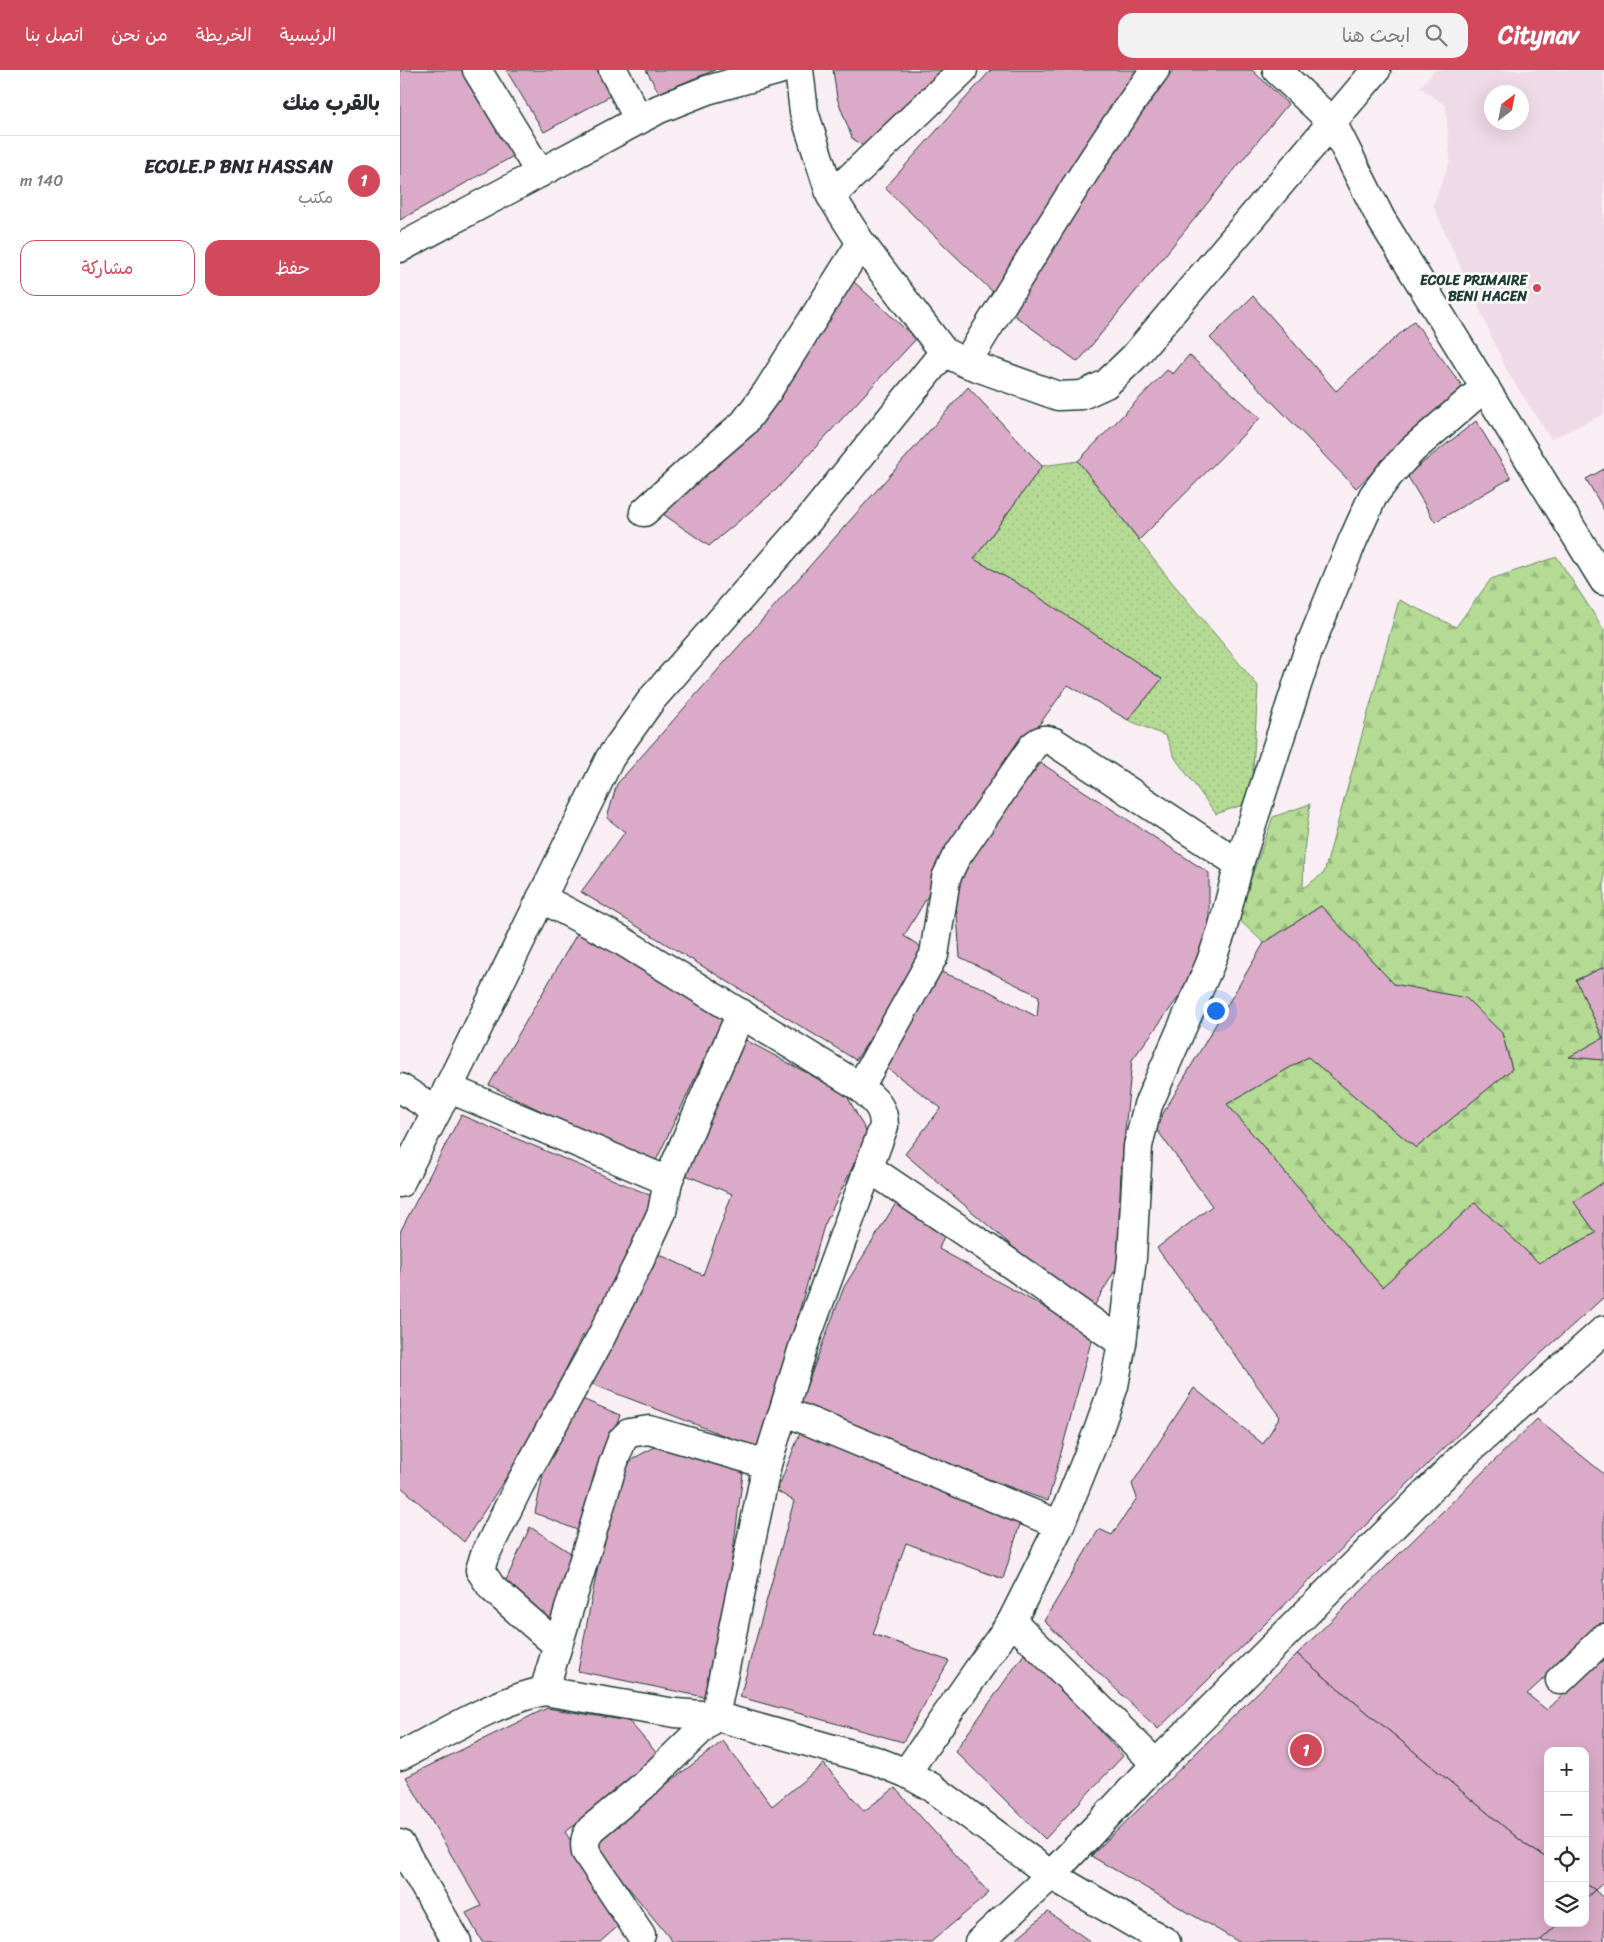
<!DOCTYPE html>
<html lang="ar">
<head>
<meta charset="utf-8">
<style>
  body { margin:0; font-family:Sriracha,"Playpen Sans Arabic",sans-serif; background:#f2f2f3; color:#2b2b33; direction:rtl }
  .controls { position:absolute; right:15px; bottom:15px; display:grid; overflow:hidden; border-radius:10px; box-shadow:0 5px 20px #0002 }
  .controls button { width:45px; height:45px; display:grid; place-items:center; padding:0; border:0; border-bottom:1px solid #e1e1e2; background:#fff; color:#2b2b33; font:25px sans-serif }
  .compass { position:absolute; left:1084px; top:15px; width:45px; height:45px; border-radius:50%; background:#fff; box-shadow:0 5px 20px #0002; rotate:32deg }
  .you { position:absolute; left:815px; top:940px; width:18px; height:18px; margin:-12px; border:4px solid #fff; border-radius:50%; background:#1a73e8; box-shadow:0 0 0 8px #1a73e833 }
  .badge { display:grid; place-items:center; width:32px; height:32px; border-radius:50%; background:#d1495b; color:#fff; font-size:16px; font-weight:700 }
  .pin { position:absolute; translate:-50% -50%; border:2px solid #fff; box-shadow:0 1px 5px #0006 }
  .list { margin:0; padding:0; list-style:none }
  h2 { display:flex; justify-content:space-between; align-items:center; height:65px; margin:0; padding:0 20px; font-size:21px }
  h2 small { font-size:16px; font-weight:400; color:#7c7c81 }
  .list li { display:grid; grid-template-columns:32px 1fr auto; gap:15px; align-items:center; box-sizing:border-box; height:90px; padding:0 20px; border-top:1px solid #e1e1e2 }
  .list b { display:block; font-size:19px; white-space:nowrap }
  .list p { margin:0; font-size:16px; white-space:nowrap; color:#7c7c81 }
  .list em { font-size:16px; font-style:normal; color:#7c7c81 }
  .actions { display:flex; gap:10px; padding:15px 20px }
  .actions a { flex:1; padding:11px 0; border:1px solid #d1495b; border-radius:15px; text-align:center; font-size:18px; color:#d1495b }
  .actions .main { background:#d1495b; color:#fff }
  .icon { flex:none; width:28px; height:28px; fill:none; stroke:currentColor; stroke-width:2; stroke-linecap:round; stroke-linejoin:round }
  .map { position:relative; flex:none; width:1204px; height:1872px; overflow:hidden; direction:ltr }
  header { display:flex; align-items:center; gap:30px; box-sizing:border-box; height:70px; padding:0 25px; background:#d1495b; color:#fff }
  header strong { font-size:24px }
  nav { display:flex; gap:28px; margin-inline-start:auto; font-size:18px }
  .search { width:350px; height:45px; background:#f2f2f3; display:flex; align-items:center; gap:12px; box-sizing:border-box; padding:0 18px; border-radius:15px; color:#7c7c81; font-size:19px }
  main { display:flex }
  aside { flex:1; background:#fff }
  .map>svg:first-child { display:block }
</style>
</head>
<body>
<header>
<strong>Citynav</strong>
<div class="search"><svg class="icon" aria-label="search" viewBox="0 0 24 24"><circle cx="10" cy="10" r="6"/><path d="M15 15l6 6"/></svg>ابحث هنا</div>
<nav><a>الرئيسية</a><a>الخريطة</a><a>من نحن</a><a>اتصل بنا</a></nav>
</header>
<main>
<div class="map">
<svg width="1204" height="1872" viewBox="0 0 1204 1872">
  <defs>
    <pattern id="green-dots" width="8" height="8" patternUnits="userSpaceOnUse" patternTransform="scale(1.25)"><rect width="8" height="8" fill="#b5da94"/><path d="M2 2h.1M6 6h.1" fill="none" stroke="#9bbc80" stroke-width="1.8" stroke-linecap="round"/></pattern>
    <pattern id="forest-firs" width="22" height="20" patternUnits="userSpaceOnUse" patternTransform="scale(1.25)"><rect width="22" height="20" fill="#b5da94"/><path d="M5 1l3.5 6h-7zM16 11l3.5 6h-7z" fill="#9bbc80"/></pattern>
  </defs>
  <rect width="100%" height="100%" fill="#f8eef4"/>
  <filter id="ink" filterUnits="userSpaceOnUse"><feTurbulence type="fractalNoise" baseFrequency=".02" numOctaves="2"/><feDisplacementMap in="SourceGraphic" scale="10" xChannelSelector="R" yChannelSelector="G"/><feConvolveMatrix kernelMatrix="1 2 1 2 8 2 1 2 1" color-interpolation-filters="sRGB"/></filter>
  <g filter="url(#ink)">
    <!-- built -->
    <path fill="#efdae7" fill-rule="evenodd" d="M1035 0H1204V344L1151 369 1107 301 1033 135 1050 91 1046 36 1020 17ZM1092 22H1122V52H1092Z"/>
    <!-- green -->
    <path fill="url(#green-dots)" stroke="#6a8c64" d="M678 391 761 499 858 616 851 732 816 744 775 688 766 666 728 650 762 609 625 518 574 489 642 396Z"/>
    <!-- forest -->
    <path fill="url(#forest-firs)" stroke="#6a8c64" d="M1157 487 1204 560V897L1176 910 1203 968 1170 987 1204 990V1112L1174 1132 1196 1163 1139 1193 1075 1133 982 1217 827 1034 908 987 1016 1078 1112 999 1102 963 994 914 921 836 864 873 837 848 873 747 910 734 904 781 903 818 924 803 999 530 1056 557 1091 509Z"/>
    <!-- building -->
    <g fill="#dbaac8" stroke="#1f3d34">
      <path d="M0 0H65L117 84 0 150Z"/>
      <path d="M106 0H197L212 25 144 62Z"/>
      <path d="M246 0H315L259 23Z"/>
      <path d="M433 0H546L467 79 452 68 437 28Z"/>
      <path d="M591 0H740L713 33 597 226 485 118Z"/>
      <path d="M773 0H852L888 34 678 292 607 240 713 79Z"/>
      <path d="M452 210 516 269 376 420 309 476 257 440Z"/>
      <path d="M853 226 936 321 1014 251 1063 317 956 418 810 268Z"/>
      <path d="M789 285 860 348 739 470 678 391 767 300 773 304Z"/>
      <path d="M568 317 642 396 574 489 625 518 762 609 728 650 668 615 617 685 538 809 504 866 528 881 456 990 181 822 225 762 207 748 217 714Z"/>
      <path d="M1076 351 1111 408 1035 452 1007 405Z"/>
      <path d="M1204 399V440L1186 409Z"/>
      <path d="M641 693 809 803V866L790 912 732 990 721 1101 717 1197 690 1243 505 1084 541 1038 487 998 541 902 583 918 637 947 639 926 560 887 554 802Z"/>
      <path d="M921 836 994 914 1066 928 1102 963 1112 999 1016 1078 908 987 827 1034 982 1217 1075 1133 1139 1193 1196 1163 1174 1132 1204 1112V1227L1135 1289 758 1659 644 1551 699 1459 712 1465 737 1428 732 1414 794 1318 863 1374 880 1347 757 1178 812 1136 755 1057 864 873Z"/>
      <path d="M178 862 325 945 253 1097 89 1015Z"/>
      <path d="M1204 897V990L1169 987 1203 968 1176 910Z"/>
      <path d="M340 967 446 1024 468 1065 424 1156 383 1296 364 1381 192 1314 252 1181 303 1205 332 1124 281 1103Z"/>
      <path d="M61 1045 259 1129 194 1270 183 1265 128 1374 64 1472 0 1416V1162Z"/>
      <path d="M498 1130 546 1160 539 1179 693 1264 648 1431 398 1339 444 1217Z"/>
      <path d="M175 1326 220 1345 182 1462 135 1443 147 1386Z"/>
      <path d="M1137 1349 1204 1404V1553L1127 1624 1147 1640 1204 1586V1812L1195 1820 1185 1813V1681H1148V1789L1126 1775 897 1584Z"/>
      <path d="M402 1358 621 1451 603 1509 506 1473 473 1564 549 1591 503 1672 340 1627 394 1431 377 1421Z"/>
      <path d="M257 1376 344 1396 314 1629 178 1601 213 1415 234 1388Z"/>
      <path d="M130 1457 177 1487 152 1554 103 1517Z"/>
      <path d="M627 1580 723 1686 645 1769 555 1681Z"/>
      <path d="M897 1584 1126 1775 1148 1789V1853H1159L1139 1872H839L691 1786Z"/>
      <path d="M147 1638 229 1651 265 1693 165 1762 224 1851 200 1872H82L66 1843 81 1836 6 1707Z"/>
      <path d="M323 1671 372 1736 424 1694 464 1741 495 1718 589 1823 531 1872H273L191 1772Z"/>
      <path d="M1185 1813 1195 1820 1185 1829Z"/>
      <path d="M1195 1820 1204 1829V1872H1144L1141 1870 1159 1853H1185V1829Z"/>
      <path d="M648 1842 691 1872H612Z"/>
    </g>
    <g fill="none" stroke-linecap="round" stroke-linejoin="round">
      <!-- street casing -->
      <g stroke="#1f3d34" stroke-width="31">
        <g id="street">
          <path d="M77 0 140 103"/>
          <path d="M213 0 239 50"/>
          <path d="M399 0 404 42 431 126 461 173 544 282"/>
          <path d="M877 0 932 52 981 149 1204 511"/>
          <path d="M431 126 563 0"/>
          <path d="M0 178 259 39 307 20 379 0"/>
          <path d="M566 293C628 194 686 93 755 0"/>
          <path d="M244 442 293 397 344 353 367 322 461 173"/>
          <path d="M141 828 219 869 460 1017C474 1030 484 1036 484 1056L404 1274 367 1394 315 1646 243 1716 191 1759C185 1767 184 1772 186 1782L241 1865"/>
          <path d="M460 1017 534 885 546 808 555 789 633 676C641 669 645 668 654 672L839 794"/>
          <path d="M0 1018 37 1041"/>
          <path d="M48 1018 268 1111"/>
          <path d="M469 1098 598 1185 722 1273"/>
          <path d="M0 1113 37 1041 210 688 252 629 407 452 544 282 566 293 658 326 682 325 706 314 734 287 976 0"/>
          <path d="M384 1341 660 1455"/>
          <path d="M612 1551 756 1694"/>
          <path d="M157 1575 92 1518 80 1500 84 1487 120 1414 201 1267 240 1190 262 1142 268 1111 341 943"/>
          <path d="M1160 1610 1204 1568"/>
          <path d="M144 1621 213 1394 222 1370 229 1363 249 1360 367 1394"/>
          <path d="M0 1686C44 1664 95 1631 144 1621L275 1643 315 1646 476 1691 506 1703 533 1718 651 1805 766 1872"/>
          <path d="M506 1703 612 1551 660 1455 698 1361 714 1316 722 1273 732 1188 738 1076 748 1035 810 894 822 860 839 794 908 581 953 470 973 426 989 405 1012 380 1085 317"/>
          <path d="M0 1774 57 1872"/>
          <path d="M579 1872 651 1805 756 1694 1066 1383 1204 1260"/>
        </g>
      </g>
      <!-- street -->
      <use href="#street" stroke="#fff" stroke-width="28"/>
    </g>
  </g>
  <!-- markers -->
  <circle fill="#d1495b" stroke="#fff" stroke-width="2" cx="1137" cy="218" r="5"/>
  <g text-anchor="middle" stroke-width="5" stroke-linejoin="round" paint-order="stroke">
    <!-- poi labels -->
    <g font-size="14" font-weight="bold" fill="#1f3d34" stroke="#fff" text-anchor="end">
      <text x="1127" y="215">ECOLE PRIMAIRE<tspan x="1127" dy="16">BENI HACEN</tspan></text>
    </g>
  </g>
</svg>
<div class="controls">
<button>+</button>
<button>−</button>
<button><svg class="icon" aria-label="locate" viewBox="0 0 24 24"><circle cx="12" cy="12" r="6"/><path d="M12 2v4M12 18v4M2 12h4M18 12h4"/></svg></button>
<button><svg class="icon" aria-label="layers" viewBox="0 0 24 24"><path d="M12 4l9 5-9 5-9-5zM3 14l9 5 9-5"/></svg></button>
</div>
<svg class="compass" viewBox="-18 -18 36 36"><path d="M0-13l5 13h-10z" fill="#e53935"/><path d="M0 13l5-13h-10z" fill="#7c7c81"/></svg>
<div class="you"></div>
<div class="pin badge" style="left:906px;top:1680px">1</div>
</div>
<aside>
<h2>بالقرب منك<small></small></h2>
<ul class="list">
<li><span class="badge">1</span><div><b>ECOLE.P BNI HASSAN</b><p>مكتب</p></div><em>140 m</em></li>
</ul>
<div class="actions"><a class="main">حفظ</a><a>مشاركة</a></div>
</aside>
</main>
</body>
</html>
